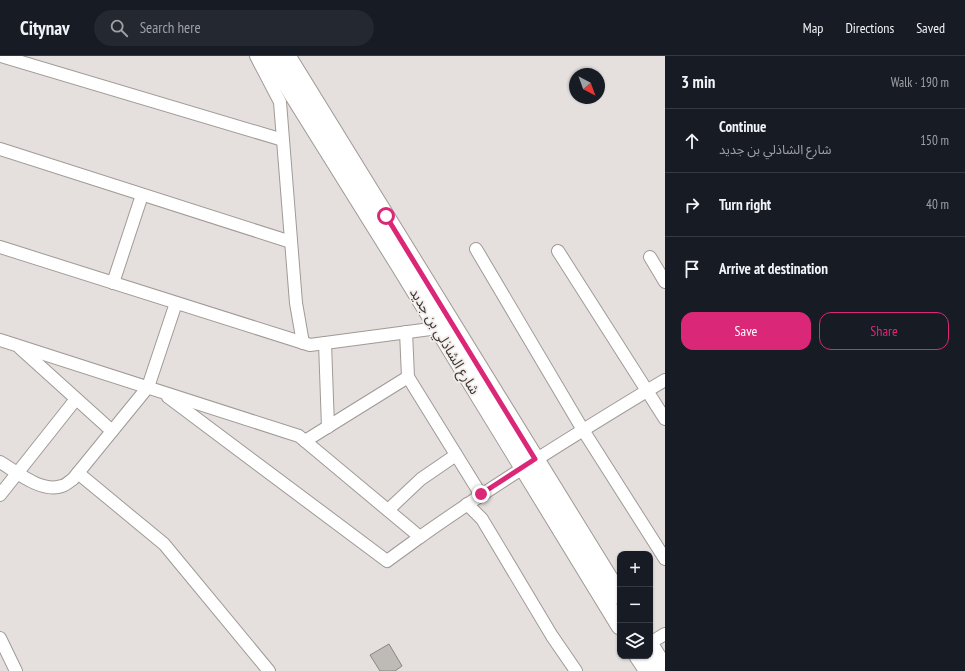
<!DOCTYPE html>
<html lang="en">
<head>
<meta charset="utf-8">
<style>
  body { margin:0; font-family:"PT Sans Narrow","Noto Sans Arabic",sans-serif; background:#242831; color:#f1f3f6 }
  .controls { position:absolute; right:12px; bottom:12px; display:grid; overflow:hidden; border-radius:8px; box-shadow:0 1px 3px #0004 }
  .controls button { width:36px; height:36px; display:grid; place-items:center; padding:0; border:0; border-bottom:1px solid #363941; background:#171b24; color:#f1f3f6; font:20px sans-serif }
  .compass { position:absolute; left:569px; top:12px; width:36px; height:36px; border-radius:50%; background:#171b24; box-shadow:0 1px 3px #0004; rotate:139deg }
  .stop { position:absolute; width:12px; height:12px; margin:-9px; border:3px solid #db2777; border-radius:50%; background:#fff }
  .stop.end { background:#db2777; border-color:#fff; box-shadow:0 1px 4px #0008 }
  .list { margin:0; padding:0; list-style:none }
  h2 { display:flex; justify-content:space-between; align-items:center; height:52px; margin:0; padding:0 16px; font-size:17px }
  h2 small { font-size:13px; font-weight:400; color:#9ea1a6 }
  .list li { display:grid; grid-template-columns:26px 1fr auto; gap:12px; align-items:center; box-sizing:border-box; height:64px; padding:0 16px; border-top:1px solid #363941 }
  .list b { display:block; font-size:15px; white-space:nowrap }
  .list p { margin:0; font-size:13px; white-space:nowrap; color:#9ea1a6 }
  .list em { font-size:13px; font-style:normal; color:#9ea1a6 }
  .actions { display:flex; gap:8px; padding:12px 16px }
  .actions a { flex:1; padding:9px 0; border:1px solid #db2777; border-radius:12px; text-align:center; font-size:14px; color:#db2777 }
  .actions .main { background:#db2777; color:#fff }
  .icon { flex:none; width:22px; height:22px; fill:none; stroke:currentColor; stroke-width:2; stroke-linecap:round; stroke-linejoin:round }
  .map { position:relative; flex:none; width:665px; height:615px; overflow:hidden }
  header { display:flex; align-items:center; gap:24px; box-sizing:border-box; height:56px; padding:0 20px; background:#171b24; border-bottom:1px solid #363941 }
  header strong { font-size:19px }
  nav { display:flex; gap:22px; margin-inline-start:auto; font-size:14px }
  .search { width:280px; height:36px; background:#242831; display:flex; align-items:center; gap:10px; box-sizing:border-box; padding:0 14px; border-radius:22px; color:#9ea1a6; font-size:15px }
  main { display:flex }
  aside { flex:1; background:#171b24 }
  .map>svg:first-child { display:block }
</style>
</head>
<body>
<header>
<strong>Citynav</strong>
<div class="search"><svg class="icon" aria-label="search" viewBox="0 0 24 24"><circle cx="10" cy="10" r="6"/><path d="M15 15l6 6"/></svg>Search here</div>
<nav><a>Map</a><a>Directions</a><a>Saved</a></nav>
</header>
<main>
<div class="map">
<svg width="665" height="615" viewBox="0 0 665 615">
  <rect width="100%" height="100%" fill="#e5e0dd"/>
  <!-- building -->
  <path fill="#bebab6" stroke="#898581" d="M389 588 402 610 395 615H380L370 599Z"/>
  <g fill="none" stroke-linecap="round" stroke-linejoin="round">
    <!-- minor casing -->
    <g stroke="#9f9a97" stroke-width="14">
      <g id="minor">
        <path d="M1 0 283 84"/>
        <path d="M256 0 280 46 296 247 303 287"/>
        <path d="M0 93 291 186"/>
        <path d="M0 191 310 289 438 272"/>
        <path d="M476 193 583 374 665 503"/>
        <path d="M558 195 665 363"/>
        <path d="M650 201 665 226"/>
        <path d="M113 227 142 139"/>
        <path d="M406 276 408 321 481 439"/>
        <path d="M0 284 299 380 420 481C499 425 582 374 665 324"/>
        <path d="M325 287 328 371"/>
        <path d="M20 292 112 375"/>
        <path d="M168 341 387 505 420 481"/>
        <path d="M305 385 408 321"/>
        <path d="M0 406C17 416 41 437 62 430 66 429 70 425 73 423L148 331 176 247"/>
        <path d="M78 417 164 488 269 615"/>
        <path d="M0 439 76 343"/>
        <path d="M467 448 482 463 552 580 576 615"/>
        <path d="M388 454 421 423 456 399"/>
        <path d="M0 582 16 615"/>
        <path d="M650 587 665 578"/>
      </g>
    </g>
    <!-- secondary casing -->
    <g stroke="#9f9a97" stroke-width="19">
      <g id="secondary">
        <path d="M269 0 398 207 620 570"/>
        <path d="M287 0 620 540"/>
        <path d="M650 589 665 613"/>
        <path d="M638 600 648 615"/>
      </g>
    </g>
    <!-- minor -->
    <use href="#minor" stroke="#fff" stroke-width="12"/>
    <!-- secondary -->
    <use href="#secondary" stroke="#fff" stroke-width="17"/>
  </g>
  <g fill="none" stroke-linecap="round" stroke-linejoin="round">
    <!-- route -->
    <path stroke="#db2777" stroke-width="5" d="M386 160 535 403 481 438"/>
  </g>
  <g text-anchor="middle" stroke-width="3.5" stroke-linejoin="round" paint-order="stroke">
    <!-- street labels -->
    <g font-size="14" fill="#383635" stroke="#f3edea">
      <text transform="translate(445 285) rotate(59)" y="5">شارع الشاذلي بن جديد</text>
    </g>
  </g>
</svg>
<div class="controls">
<button>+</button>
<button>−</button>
<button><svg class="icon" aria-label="layers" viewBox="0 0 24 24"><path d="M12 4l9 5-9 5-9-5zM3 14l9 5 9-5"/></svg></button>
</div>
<svg class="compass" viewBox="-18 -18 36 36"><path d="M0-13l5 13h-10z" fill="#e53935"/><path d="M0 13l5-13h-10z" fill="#9ea1a6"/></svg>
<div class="stop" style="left:386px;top:160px"></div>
<div class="stop end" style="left:481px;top:438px"></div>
</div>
<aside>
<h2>3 min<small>Walk · 190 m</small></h2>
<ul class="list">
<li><svg class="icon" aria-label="ahead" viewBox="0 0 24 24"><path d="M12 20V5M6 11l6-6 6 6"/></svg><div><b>Continue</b><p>شارع الشاذلي بن جديد</p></div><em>150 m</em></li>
<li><svg class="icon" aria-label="right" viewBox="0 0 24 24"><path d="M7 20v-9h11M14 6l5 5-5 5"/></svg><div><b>Turn right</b></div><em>40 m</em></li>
<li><svg class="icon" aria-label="arrive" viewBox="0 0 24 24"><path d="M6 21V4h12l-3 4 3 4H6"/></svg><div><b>Arrive at destination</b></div></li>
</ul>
<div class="actions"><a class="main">Save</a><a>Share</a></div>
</aside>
</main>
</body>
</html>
